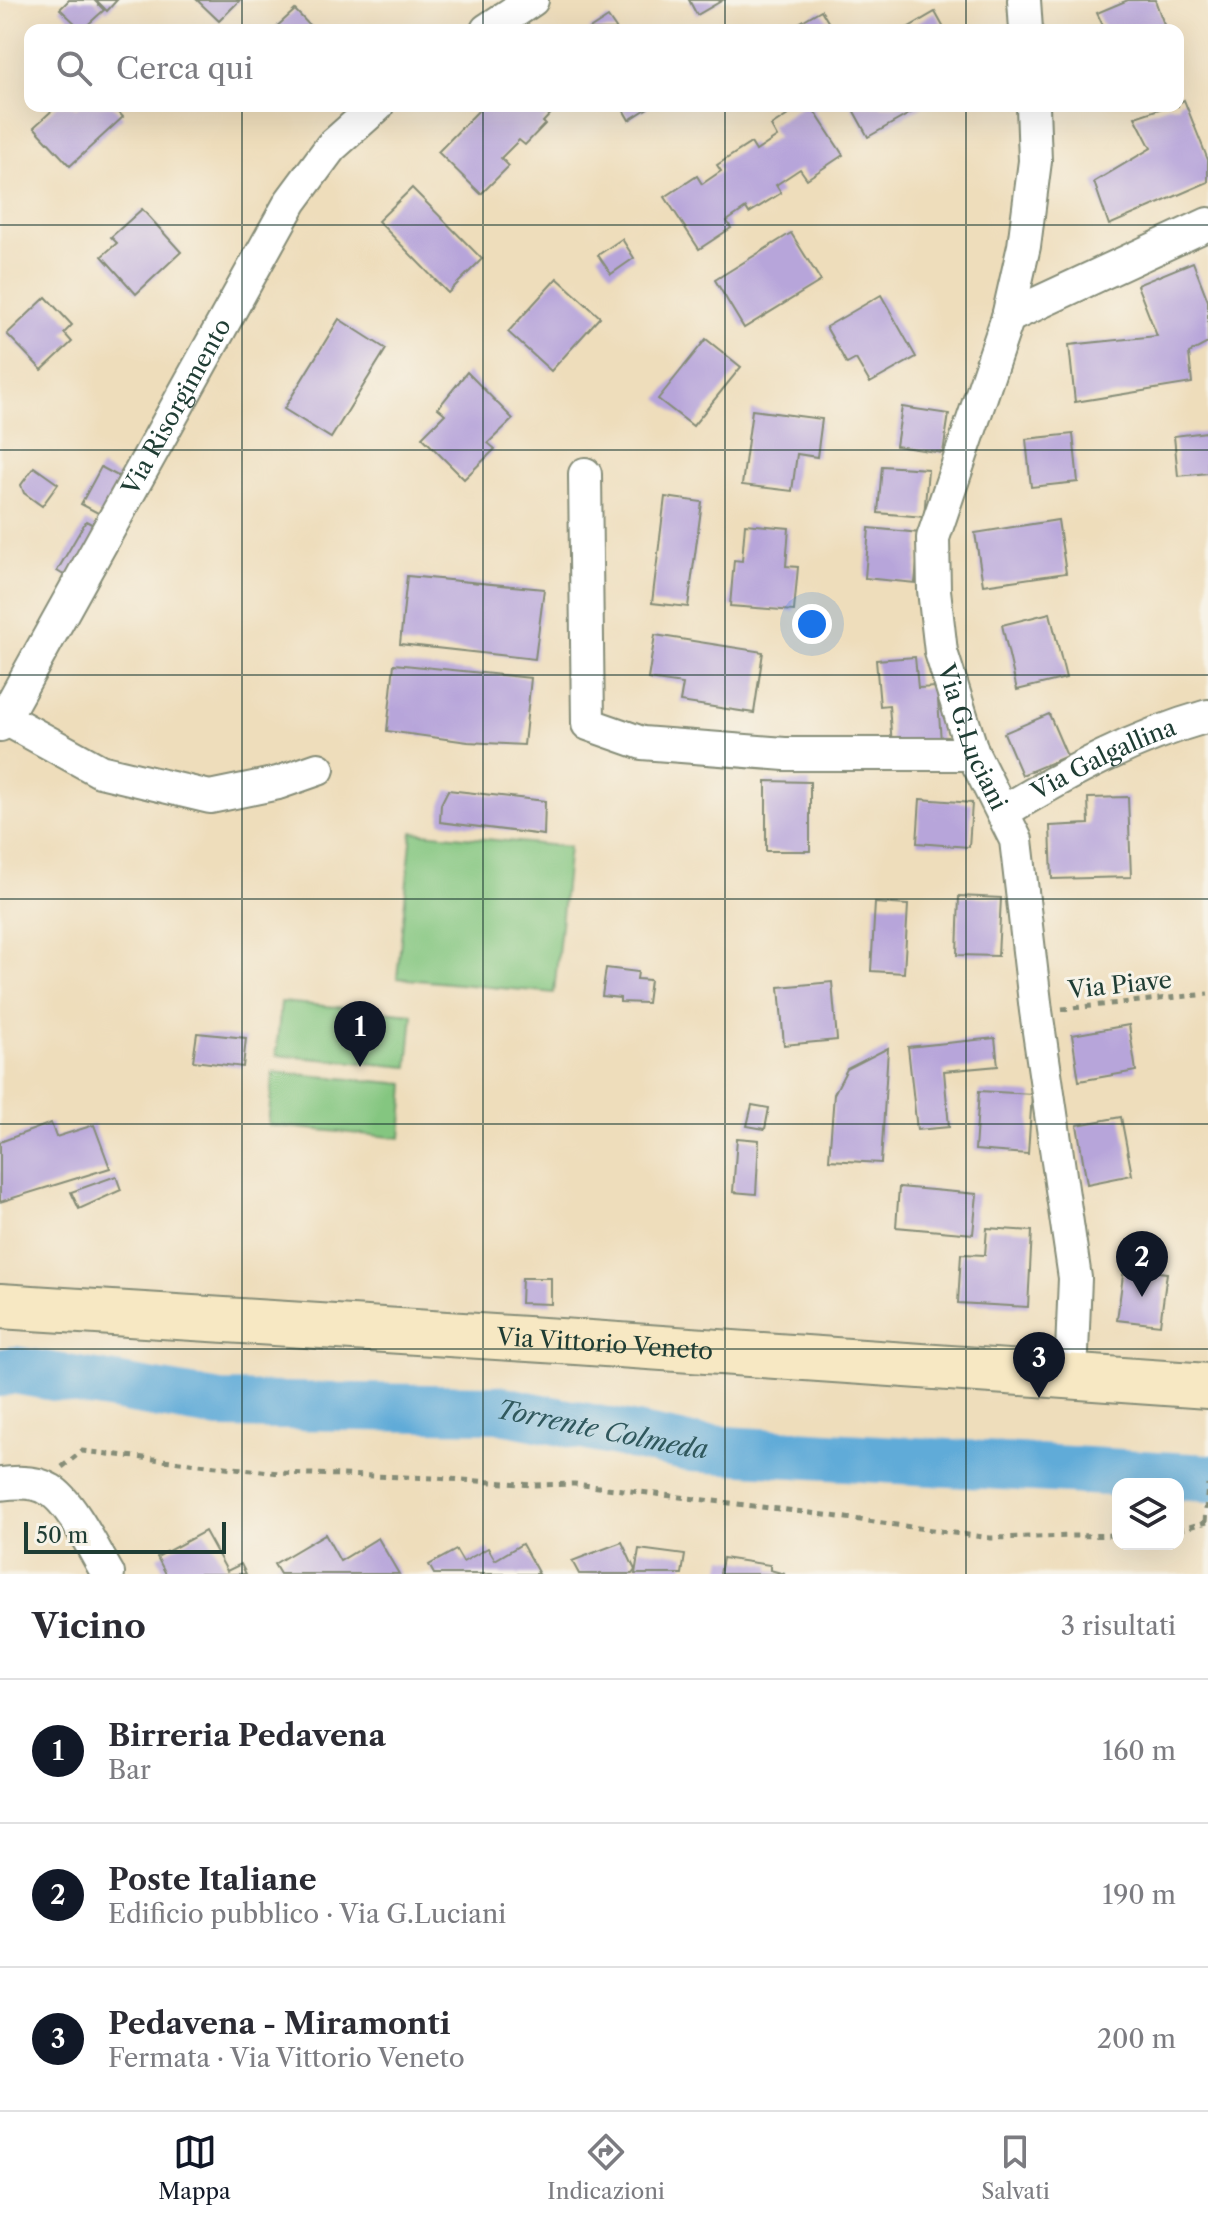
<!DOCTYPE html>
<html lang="it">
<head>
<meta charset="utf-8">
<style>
  body { margin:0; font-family:"Libre Caslon Text",serif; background:#f2f2f3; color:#2b2b33 }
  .controls { position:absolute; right:24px; bottom:24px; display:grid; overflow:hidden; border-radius:16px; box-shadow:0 8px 32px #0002 }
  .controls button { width:72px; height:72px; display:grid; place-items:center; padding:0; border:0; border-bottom:2px solid #e1e1e2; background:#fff; color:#2b2b33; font:40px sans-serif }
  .scale { position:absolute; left:24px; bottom:20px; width:202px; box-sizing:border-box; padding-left:8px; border:4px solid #1f3d34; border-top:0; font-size:22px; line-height:28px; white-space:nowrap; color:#1f3d34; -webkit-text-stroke:6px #f7f3e8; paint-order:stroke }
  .you { position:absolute; left:812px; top:624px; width:28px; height:28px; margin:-20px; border:6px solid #fff; border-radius:50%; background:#1a73e8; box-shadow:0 0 0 12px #1a73e833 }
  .badge { display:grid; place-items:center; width:52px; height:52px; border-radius:50%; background:#111827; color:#fff; font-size:26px; font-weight:700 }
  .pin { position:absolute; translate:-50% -66px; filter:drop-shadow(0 2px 4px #0008) }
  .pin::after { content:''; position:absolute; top:42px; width:28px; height:24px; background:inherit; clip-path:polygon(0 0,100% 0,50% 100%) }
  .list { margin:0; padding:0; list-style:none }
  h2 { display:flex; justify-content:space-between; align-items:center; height:104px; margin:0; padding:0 32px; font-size:34px }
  h2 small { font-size:26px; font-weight:400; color:#7c7c81 }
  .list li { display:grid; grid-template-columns:52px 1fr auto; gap:24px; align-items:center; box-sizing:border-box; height:144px; padding:0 32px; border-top:2px solid #e1e1e2 }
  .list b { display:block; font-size:30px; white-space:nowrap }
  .list p { margin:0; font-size:26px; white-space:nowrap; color:#7c7c81 }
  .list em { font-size:26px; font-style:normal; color:#7c7c81 }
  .icon { flex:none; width:44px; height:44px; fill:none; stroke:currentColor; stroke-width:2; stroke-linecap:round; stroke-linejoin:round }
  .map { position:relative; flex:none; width:1208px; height:1574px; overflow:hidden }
  .search { position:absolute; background:#fff; box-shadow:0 8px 32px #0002; left:24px; right:24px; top:24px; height:88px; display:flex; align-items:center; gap:20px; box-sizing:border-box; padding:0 28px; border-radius:16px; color:#7c7c81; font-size:30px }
  .sheet { height:536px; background:#fff }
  nav { display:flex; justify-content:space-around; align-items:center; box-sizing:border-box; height:112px; border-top:2px solid #e1e1e2; background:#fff; font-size:22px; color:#7c7c81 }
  nav a { display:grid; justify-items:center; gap:4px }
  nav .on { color:#111827 }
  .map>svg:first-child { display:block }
</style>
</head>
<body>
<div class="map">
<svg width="1208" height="1574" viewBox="0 0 1208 1574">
  <rect width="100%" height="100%" fill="#f7f3e8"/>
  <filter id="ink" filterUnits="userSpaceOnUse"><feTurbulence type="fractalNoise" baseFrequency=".0125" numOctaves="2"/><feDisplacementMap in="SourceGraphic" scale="16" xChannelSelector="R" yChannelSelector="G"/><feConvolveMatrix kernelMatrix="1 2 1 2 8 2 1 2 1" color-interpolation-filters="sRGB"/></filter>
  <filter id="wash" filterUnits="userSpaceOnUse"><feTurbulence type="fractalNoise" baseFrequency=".006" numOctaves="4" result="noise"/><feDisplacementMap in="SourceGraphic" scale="32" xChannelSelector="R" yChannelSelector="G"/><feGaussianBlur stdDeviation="1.8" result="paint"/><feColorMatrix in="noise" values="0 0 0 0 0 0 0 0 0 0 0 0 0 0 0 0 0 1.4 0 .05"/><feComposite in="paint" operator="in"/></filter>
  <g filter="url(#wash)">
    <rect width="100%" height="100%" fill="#edb"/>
    <!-- green -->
    <g fill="#84c680" stroke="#52825a" stroke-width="2">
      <path d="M412 832 569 847 554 993 397 978Z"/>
      <path d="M281 1002 413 1014 408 1067 276 1055Z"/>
      <path d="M273 1072 405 1084 401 1138 268 1125Z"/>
    </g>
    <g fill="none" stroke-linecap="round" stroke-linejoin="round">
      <!-- river -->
      <path stroke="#61abd8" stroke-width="48" id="s1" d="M0 1373 14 1370 220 1405 498 1409 690 1448 1208 1478"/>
    </g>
    <g id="blocks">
      <!-- building -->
      <g fill="#b7a5da">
        <path d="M69 0H94L104 10 82 30 60 9Z"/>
        <path d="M96 0H117L107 11Z"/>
        <path d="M197 0H240L219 21Z"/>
        <path d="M689 0H723L697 15Z"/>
        <path d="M1128 0H1155L1166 30H1105L1097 13Z"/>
        <path d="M295 10 314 30H273Z"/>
        <path d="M821 10 833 30H787Z"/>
        <path d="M935 12 945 30H904Z"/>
        <path d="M608 17 617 30H588Z"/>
        <path d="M1184 100 1208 160V182L1109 225 1094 182 1151 148 1135 117 1168 106H1178V103Z"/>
        <path d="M57 106H73L76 109 79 106H113L123 117 70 166 34 127Z"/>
        <path d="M483 106H558L543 122 545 124 525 145 519 140 501 158 509 166 481 194 438 152Z"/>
        <path d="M621 106H647L648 108 629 120Z"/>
        <path d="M802 106H811L843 155 807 179 800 169 776 185 781 193 749 213 746 208 727 221 731 228 699 249 665 197 697 176 702 184 721 171 717 165 751 143 756 151 777 137 771 126Z"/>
        <path d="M851 106H923L868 137Z"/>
        <path d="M412 188 482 259 448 293 378 221Z"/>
        <path d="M142 209 181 252 136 294 102 256 117 243 111 237Z"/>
        <path d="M791 233 821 281 744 328 715 280Z"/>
        <path d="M622 239 634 258 611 274 598 255Z"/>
        <path d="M1193 262 1208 301V343L1189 353 1192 383 1075 402 1069 345 1157 336 1137 285Z"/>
        <path d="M557 278 600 317 551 371 508 332Z"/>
        <path d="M881 295 916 357 870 383 856 359 847 364 826 327Z"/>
        <path d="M46 297 72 325 64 333 72 342 42 370 7 334Z"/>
        <path d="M339 319 386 349 331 438 284 409Z"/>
        <path d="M706 339 741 367 693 426 658 399Z"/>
        <path d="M467 372 513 419 488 443 495 449 464 479 422 437 445 414 438 408Z"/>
        <path d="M902 407 949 414 943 453 896 446Z"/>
        <path d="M752 410 822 419 817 457 797 454 792 491 742 485Z"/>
        <path d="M1207 432 1208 473 1178 476 1174 436Z"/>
        <path d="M1073 434 1078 482 1031 487 1026 439Z"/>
        <path d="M882 466 928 469 924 517 878 513Z"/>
        <path d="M34 467 58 484 42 506 24 493 21 485Z"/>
        <path d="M101 467 133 484 113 521 81 504Z"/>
        <path d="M665 497 702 502 688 607 652 603Z"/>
        <path d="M1058 520 1066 573 983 585 975 533Z"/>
        <path d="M86 521 108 533 79 584 57 571Z"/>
        <path d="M745 524 789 528 786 566 798 567 794 611 730 606 734 560 742 561Z"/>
        <path d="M869 528 920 533 915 583 865 578Z"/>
        <path d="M407 576 544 589 535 659 400 644Z"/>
        <path d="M1050 613 1066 678 1017 690 1002 625Z"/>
        <path d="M655 635 763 652 754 713 680 702 683 684 648 679Z"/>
        <path d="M915 657 918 688 937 687 941 741 892 746 889 705 880 706 876 660Z"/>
        <path d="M394 664 531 678 524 745 468 742 387 731Z"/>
        <path d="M1049 714 1067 756 1022 775 1004 733Z"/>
        <path d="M766 781 810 782V851H766Z"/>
        <path d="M448 790 545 801 544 835 440 822 441 804Z"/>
        <path d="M1128 797 1131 877 1052 879 1050 826 1089 824 1088 798Z"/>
        <path d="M920 799 972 803 969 847 917 843Z"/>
        <path d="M959 896 1001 898 998 956 957 955Z"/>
        <path d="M875 903 908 905 904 973 871 971Z"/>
        <path d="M606 968 638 972 637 979 650 980 647 1003 620 1002V998L602 996Z"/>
        <path d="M832 982 837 1040 784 1045 779 987Z"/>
        <path d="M1129 1025 1136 1071 1079 1081 1072 1035Z"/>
        <path d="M197 1033 246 1038 243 1067 193 1061Z"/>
        <path d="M995 1038 998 1066 944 1071 949 1127 917 1130 908 1047Z"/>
        <path d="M888 1048 881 1163 829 1160 834 1094 847 1069Z"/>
        <path d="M979 1091 1032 1094 1028 1154 975 1150Z"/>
        <path d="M752 1105 769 1108 765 1129 747 1126Z"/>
        <path d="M1121 1117 1132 1175 1087 1184 1077 1125Z"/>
        <path d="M51 1123 56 1137 94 1125 110 1168 0 1202V1142Z"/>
        <path d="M737 1138 759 1140 756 1194 733 1192Z"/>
        <path d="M116 1176 121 1190 79 1209 71 1192Z"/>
        <path d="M899 1187 977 1194 973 1234 896 1227Z"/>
        <path d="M987 1228 1032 1231 1028 1307 958 1303 961 1254 985 1255Z"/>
        <path d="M1124 1268 1167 1273 1160 1325 1117 1320Z"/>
        <path d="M522 1278H551V1304L521 1303Z"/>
        <path d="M205 1531 227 1571 241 1564 246 1574H166L157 1557Z"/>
        <path d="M325 1534 340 1561 378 1538 399 1574H280L274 1564Z"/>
        <path d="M622 1542 635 1570 632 1574H579L572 1561Z"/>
        <path d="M522 1544 539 1574H434L429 1565 456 1550 463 1562 488 1548 495 1560Z"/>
        <path d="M639 1549 685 1555 682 1574H635Z"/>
        <path d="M723 1558 770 1565V1570L785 1574H720Z"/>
      </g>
    </g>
  </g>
  <g filter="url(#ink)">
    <use href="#blocks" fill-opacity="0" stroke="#868d78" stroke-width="2"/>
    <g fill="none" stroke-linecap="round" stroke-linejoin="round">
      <!-- street casing -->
      <g stroke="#868d78" stroke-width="36">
        <g id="street">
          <path d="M1024 0 1026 30"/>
          <path d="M487 30 532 0"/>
          <path id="s2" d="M1033 106 1035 161 1024 246 1008 317 933 538 934 590 941 652 973 754 1016 840 1036 1011 1075 1278 1071 1377"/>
          <path d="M1008 317 1208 224"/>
          <path d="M585 474 588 724 642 743 785 754H973"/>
          <path d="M4 718 100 771 210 797 278 783 318 769"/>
          <path id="s3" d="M0 725 291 201 331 147 377 106"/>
          <path id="s4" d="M1003 812C1069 772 1134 737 1208 716"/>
          <path d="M0 1484C15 1482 37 1481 50 1490 71 1502 95 1552 108 1574"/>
        </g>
      </g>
      <!-- secondary casing -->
      <g stroke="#868d78" stroke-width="48">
        <g id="secondary">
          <path id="s5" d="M0 1306 576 1342 1208 1386"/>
        </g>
      </g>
      <!-- path -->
      <g stroke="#868d78" stroke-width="5" stroke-dasharray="6 6" stroke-linecap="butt">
        <path d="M1062 1009 1208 994"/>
        <path d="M62 1467 82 1451 279 1473 435 1478 534 1485 574 1484 803 1512 990 1538 1118 1535"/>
        <path d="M1205 1522 1208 1485"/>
        <path d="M1178 1530 1207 1522"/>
      </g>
      <!-- street -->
      <use href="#street" stroke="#fff" stroke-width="32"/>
      <!-- secondary -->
      <use href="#secondary" stroke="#f7e8c3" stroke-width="44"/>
    </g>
  </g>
  <!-- grid -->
  <path fill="none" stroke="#1f3d34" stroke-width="2" stroke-opacity="0.55" d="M242 0V30M483 0V30M725 0V30M966 0V30M242 106V1574M483 106V1574M725 106V1574M966 106V1574M0 225H1208M0 450H1208M0 675H1208M0 899H1208M0 1124H1208M0 1349H1208"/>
  <g text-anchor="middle" stroke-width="6" stroke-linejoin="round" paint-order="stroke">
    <!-- street labels -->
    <g font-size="24" fill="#1f3d34" stroke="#f7f3e8">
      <text dy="8" stroke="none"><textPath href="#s3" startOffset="364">Via Risorgimento</textPath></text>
      <text dy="8" stroke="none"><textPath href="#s2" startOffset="652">Via G.Luciani</textPath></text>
      <text dy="8" stroke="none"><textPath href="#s4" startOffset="114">Via Galgallina</textPath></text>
      <text transform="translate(1120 985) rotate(-6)" y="8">Via Piave</text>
      <text dy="8" stroke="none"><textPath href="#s5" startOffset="606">Via Vittorio Veneto</textPath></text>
    </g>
    <!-- water labels -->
    <g font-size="26" font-style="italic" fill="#30585d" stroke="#f7f3e8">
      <text dy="9" stroke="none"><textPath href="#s1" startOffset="608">Torrente Colmeda</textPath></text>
    </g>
  </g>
</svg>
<div class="controls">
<button><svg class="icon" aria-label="layers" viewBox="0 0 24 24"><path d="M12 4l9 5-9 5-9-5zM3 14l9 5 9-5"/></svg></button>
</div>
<div class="scale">50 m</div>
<div class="you"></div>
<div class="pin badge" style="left:360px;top:1067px">1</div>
<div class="pin badge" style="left:1142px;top:1297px">2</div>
<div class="pin badge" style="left:1039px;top:1398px">3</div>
<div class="search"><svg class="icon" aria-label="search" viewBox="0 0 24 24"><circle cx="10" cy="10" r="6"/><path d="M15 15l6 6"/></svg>Cerca qui</div>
</div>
<section class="sheet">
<h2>Vicino<small>3 risultati</small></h2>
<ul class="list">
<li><span class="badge">1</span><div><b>Birreria Pedavena</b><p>Bar</p></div><em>160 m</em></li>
<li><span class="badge">2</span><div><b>Poste Italiane</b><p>Edificio pubblico · Via G.Luciani</p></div><em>190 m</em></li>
<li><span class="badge">3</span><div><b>Pedavena - Miramonti</b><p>Fermata · Via Vittorio Veneto</p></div><em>200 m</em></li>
</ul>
</section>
<nav>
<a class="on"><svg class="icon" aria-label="map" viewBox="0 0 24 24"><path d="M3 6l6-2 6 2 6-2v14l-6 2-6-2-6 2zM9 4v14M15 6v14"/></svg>Mappa</a>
<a><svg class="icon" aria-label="directions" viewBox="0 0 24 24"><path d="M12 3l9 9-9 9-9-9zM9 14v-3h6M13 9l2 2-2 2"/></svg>Indicazioni</a>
<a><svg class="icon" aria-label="saved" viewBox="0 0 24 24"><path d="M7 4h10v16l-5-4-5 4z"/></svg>Salvati</a>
</nav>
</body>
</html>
